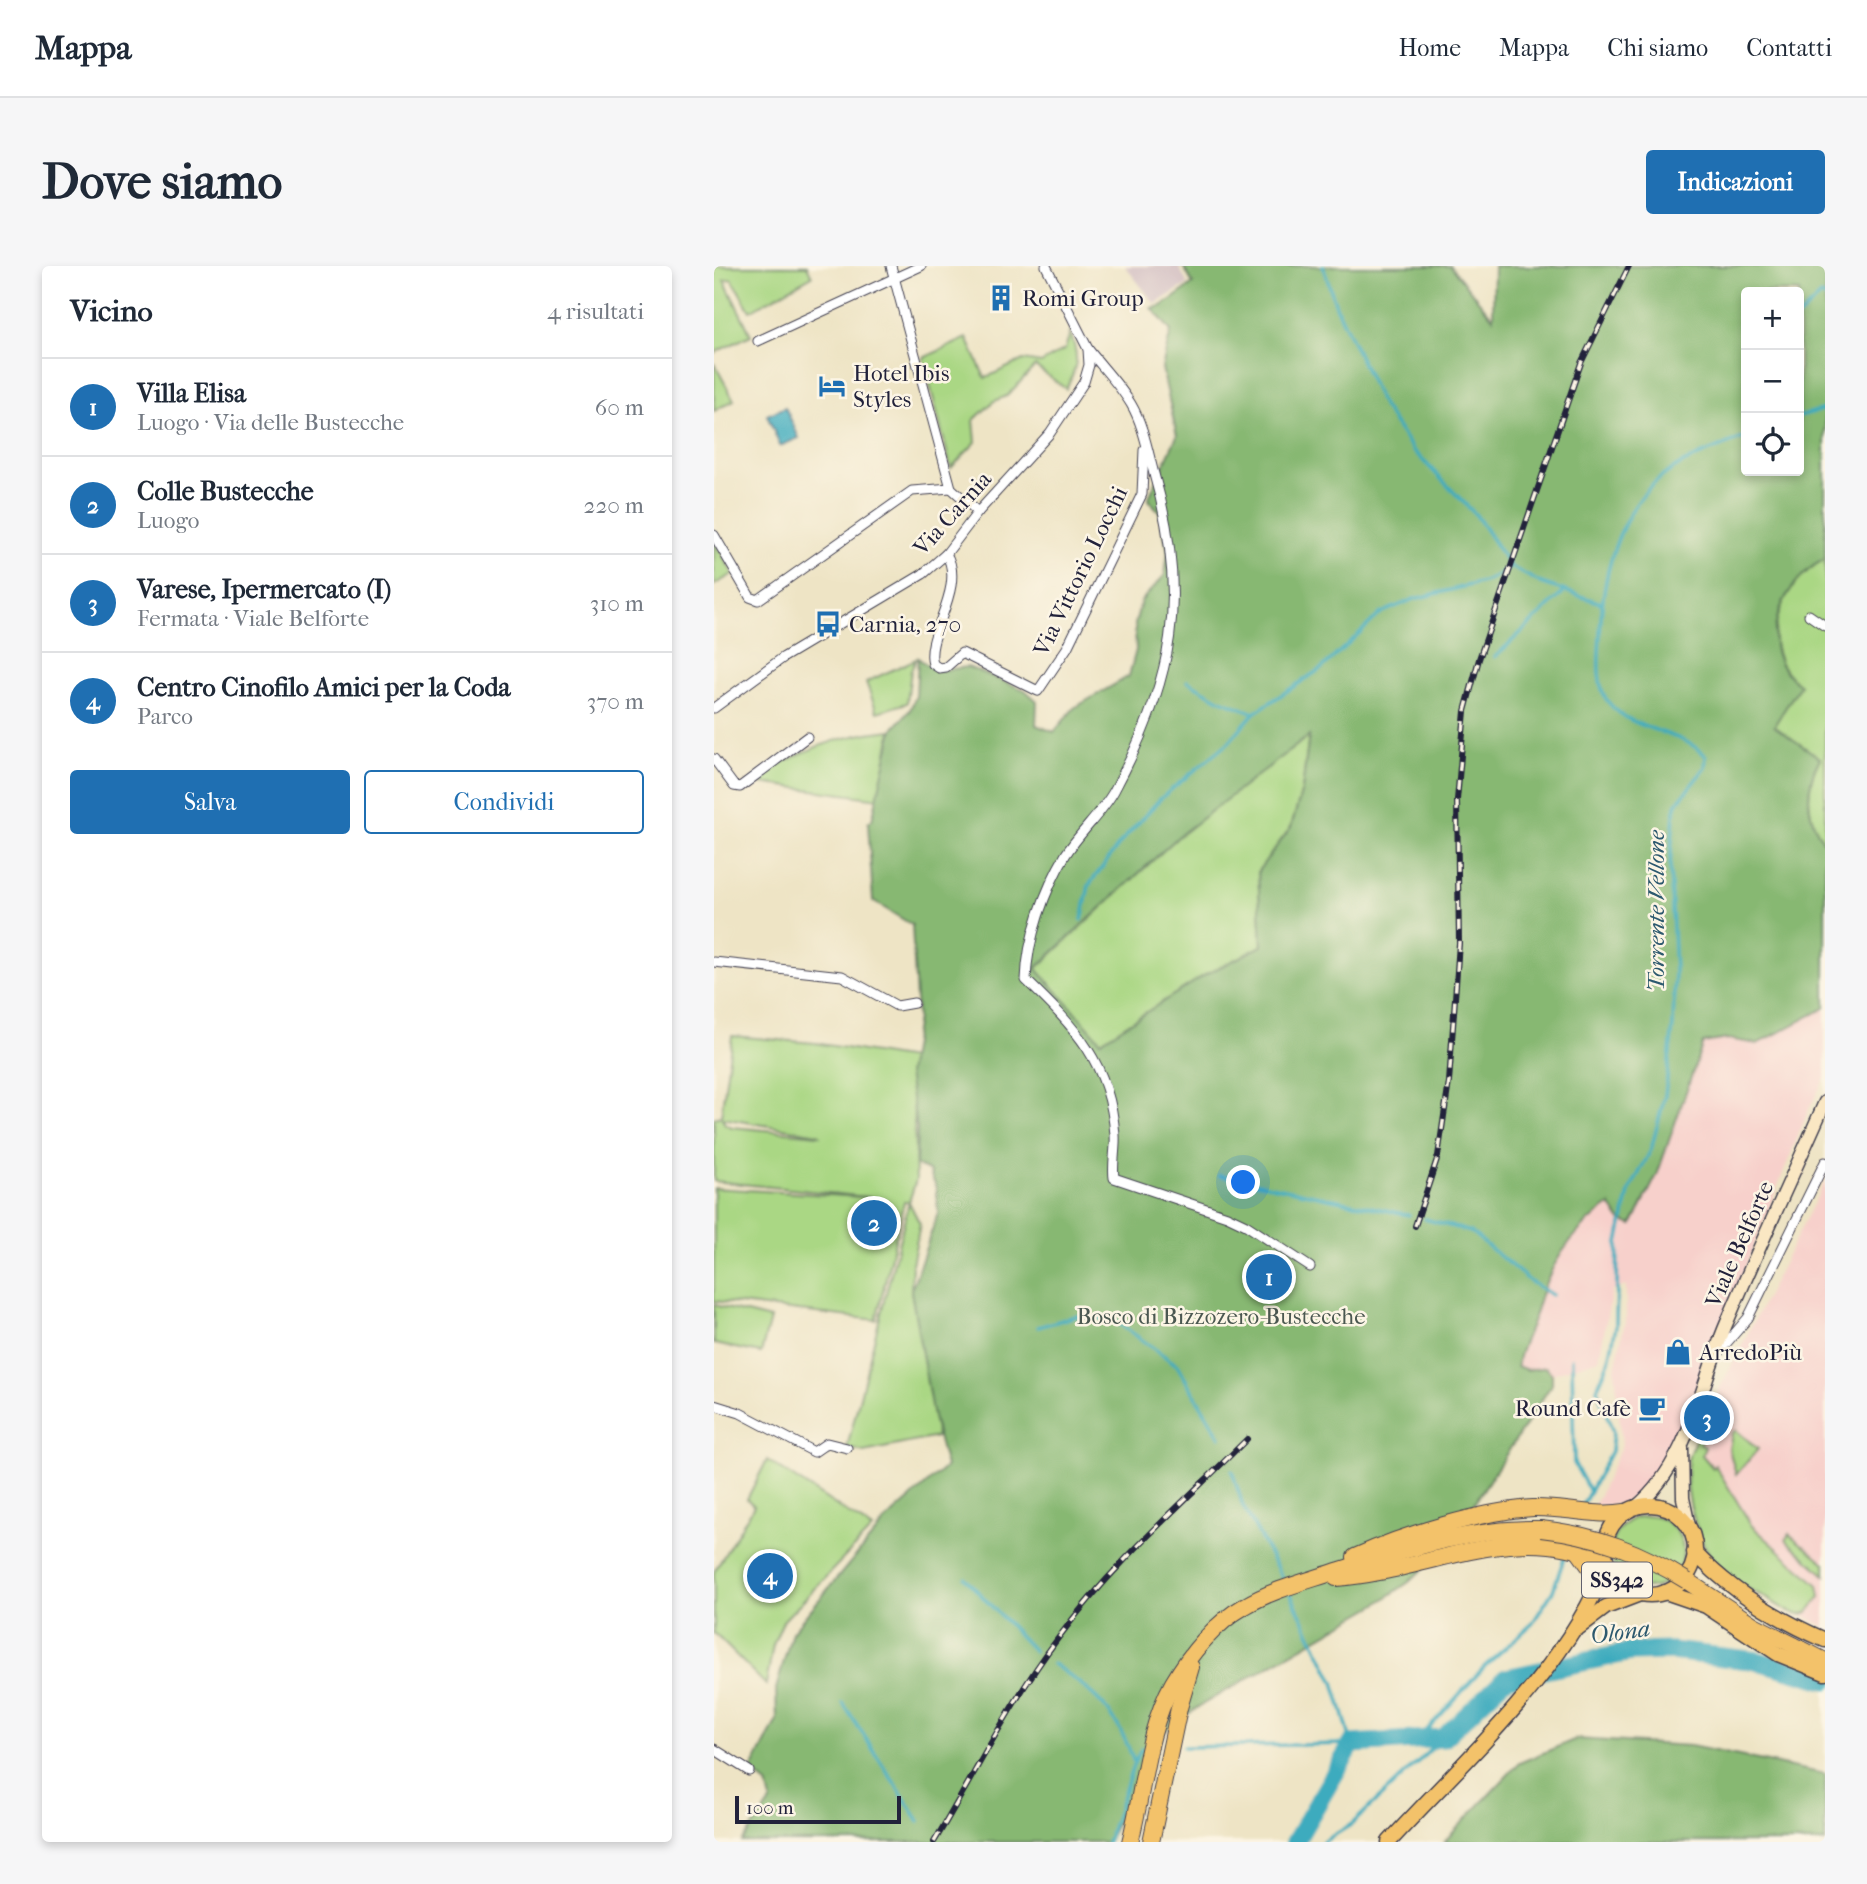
<!DOCTYPE html>
<html lang="it">
<head>
<meta charset="utf-8">
<style>
  body { margin:0; font-family:"IM FELL French Canon",serif; background:#f6f6f7; color:#1f2937 }
  .controls { position:absolute; right:21px; top:21px; display:grid; overflow:hidden; border-radius:7px; box-shadow:0 4px 10px #0003 }
  .controls button { width:63px; height:63px; display:grid; place-items:center; padding:0; border:0; border-bottom:2px solid #e0e1e3; background:#fff; color:#1f2937; font:35px sans-serif }
  .scale { position:absolute; left:21px; bottom:18px; width:166px; box-sizing:border-box; padding-left:7px; border:4px solid #22223b; border-top:0; font-size:19px; line-height:24px; white-space:nowrap; color:#22223b; -webkit-text-stroke:5px #fcf5e5; paint-order:stroke }
  .you { position:absolute; left:530px; top:917px; width:24px; height:24px; margin:-18px; border:5px solid #fff; border-radius:50%; background:#1a73e8; box-shadow:0 0 0 10px #1a73e833 }
  .badge { display:grid; place-items:center; width:46px; height:46px; border-radius:50%; background:#1f6fb2; color:#fff; font-size:23px; font-weight:700 }
  .pin { position:absolute; translate:-50% -50%; border:4px solid #fff; box-shadow:0 2px 7px #0006 }
  .list { margin:0; padding:0; list-style:none }
  h2 { display:flex; justify-content:space-between; align-items:center; height:91px; margin:0; padding:0 28px; font-size:30px }
  h2 small { font-size:23px; font-weight:400; color:#747a83 }
  .list li { display:grid; grid-template-columns:46px 1fr auto; gap:21px; align-items:center; box-sizing:border-box; height:98px; padding:0 28px; border-top:2px solid #e0e1e3 }
  .list b { display:block; font-size:26px; white-space:nowrap }
  .list p { margin:0; font-size:23px; white-space:nowrap; color:#747a83 }
  .list em { font-size:23px; font-style:normal; color:#747a83 }
  .actions { display:flex; gap:14px; padding:21px 28px }
  .actions a { flex:1; padding:16px 0; border:2px solid #1f6fb2; border-radius:7px; text-align:center; font-size:24px; color:#1f6fb2 }
  .actions .main { background:#1f6fb2; color:#fff }
  .icon { flex:none; width:38px; height:38px; fill:none; stroke:currentColor; stroke-width:2; stroke-linecap:round; stroke-linejoin:round }
  .map { position:relative; flex:none; width:1111px; height:1576px; overflow:hidden; border-radius:7px }
  header { display:flex; align-items:center; gap:42px; box-sizing:border-box; height:98px; padding:0 35px; background:#fff; border-bottom:2px solid #e0e1e3 }
  header strong { font-size:33px }
  nav { display:flex; gap:38px; margin-inline-start:auto; font-size:24px }
  .intro { display:flex; align-items:center; justify-content:space-between; box-sizing:border-box; height:168px; padding:0 42px }
  h1 { margin:0; font-size:49px }
  .button { padding:18px 32px; border-radius:7px; background:#1f6fb2; color:#fff; font-size:24px; font-weight:700 }
  main { display:flex; gap:42px; padding:0 42px }
  aside { flex:1; background:#fff; border-radius:7px; box-shadow:0 4px 10px #0003 }
  .map>svg:first-child { display:block }
</style>
</head>
<body>
<header>
<strong>Mappa</strong>
<nav><a>Home</a><a>Mappa</a><a>Chi siamo</a><a>Contatti</a></nav>
</header>
<div class="intro"><h1>Dove siamo</h1><a class="button">Indicazioni</a></div>
<main>
<aside>
<h2>Vicino<small>4 risultati</small></h2>
<ul class="list">
<li><span class="badge">1</span><div><b>Villa Elisa</b><p>Luogo · Via delle Bustecche</p></div><em>60 m</em></li>
<li><span class="badge">2</span><div><b>Colle Bustecche</b><p>Luogo</p></div><em>220 m</em></li>
<li><span class="badge">3</span><div><b>Varese, Ipermercato (I)</b><p>Fermata · Viale Belforte</p></div><em>310 m</em></li>
<li><span class="badge">4</span><div><b>Centro Cinofilo Amici per la Coda</b><p>Parco</p></div><em>370 m</em></li>
</ul>
<div class="actions"><a class="main">Salva</a><a>Condividi</a></div>
</aside>
<div class="map">
<svg width="1111" height="1576" viewBox="0 0 1111 1576">
  <rect width="100%" height="100%" fill="#fcf5e5"/>
  <filter id="ink" filterUnits="userSpaceOnUse"><feTurbulence type="fractalNoise" baseFrequency=".0143" numOctaves="2"/><feDisplacementMap in="SourceGraphic" scale="14" xChannelSelector="R" yChannelSelector="G"/><feConvolveMatrix kernelMatrix="1 2 1 2 8 2 1 2 1" color-interpolation-filters="sRGB"/></filter>
  <filter id="wash" filterUnits="userSpaceOnUse"><feTurbulence type="fractalNoise" baseFrequency=".00686" numOctaves="4" result="noise"/><feDisplacementMap in="SourceGraphic" scale="28" xChannelSelector="R" yChannelSelector="G"/><feGaussianBlur stdDeviation="1.57" result="paint"/><feColorMatrix in="noise" values="0 0 0 0 0 0 0 0 0 0 0 0 0 0 0 0 0 1.4 0 .05"/><feComposite in="paint" operator="in"/></filter>
  <g filter="url(#wash)">
    <rect width="100%" height="100%" fill="#eee4c5"/>
    <!-- built -->
    <g fill="#f7d0cb">
      <path d="M1111 742V812L1095 843 963 1169 940 1215 909 1238 880 1240 908 1179 901 1103 912 1051V1020L898 1025 885 1093 838 1108 831 1101 813 1104 803 1100 823 1033 853 975 875 953 896 939 906 954 918 958 943 909 989 777 1014 773 1043 777Z"/>
      <path d="M1111 915V1362L1032 1315 983 1235 988 1171 1001 1132Z"/>
    </g>
    <!-- industrial -->
    <path fill="#d2bec2" d="M411 0H464L474 18 441 38Z"/>
    <!-- green -->
    <g fill="#aad784" stroke="#667c60" stroke-width="2" fill-rule="evenodd">
      <path d="M0 0H93L98 10 36 45 18 13 10 14 37 69 0 87Z"/>
      <path d="M356 67C366 91 363 101 352 123L321 100 293 130 280 135 260 154 262 176 237 202 209 92 253 72 271 112 309 94 327 97 351 83Z"/>
      <path d="M0 97 20 134 0 145Z"/>
      <path d="M0 275 19 308 0 319Z"/>
      <path d="M1111 293V578C1091 550 1090 522 1106 492L1059 460 1086 419C1038 384 1066 316 1111 293Z"/>
      <path d="M202 393 197 404 193 437 163 446 152 416Z"/>
      <path d="M177 464 165 533 39 516C80 485 126 469 177 464Z"/>
      <path d="M595 469 588 524 577 561 544 605 548 680 494 707 387 775 322 703 465 570Z"/>
      <path d="M18 770 101 777 198 793 202 914 195 936 206 958 198 998 197 1025 223 1171 150 1186 133 1182 195 936H190L162 1054 0 1035V922L163 932 0 915V852L7 850ZM8 852 104 868 105 869 18 861 11 858Z"/>
      <path d="M0 1039 56 1053 47 1087 0 1078Z"/>
      <path d="M987 1161 993 1163 986 1178 991 1181 988 1189 999 1202 1001 1199 1038 1260 1104 1319 1106 1331 1094 1346C1079 1353 1064 1338 1050 1331 1035 1323 1016 1316 1005 1302 983 1276 969 1228 974 1194 975 1185 983 1172 987 1161Z"/>
      <path d="M1022 1164 1044 1183 1022 1209 1015 1183 1018 1167Z"/>
      <path d="M53 1194 158 1263 69 1355 59 1379 52 1419 0 1367V1306L40 1240 33 1233Z"/>
      <circle cx="933" cy="1286" r="36"/>
      <path d="M1075 1268 1111 1297V1309L1075 1277 1072 1273Z"/>
    </g>
    <!-- forest -->
    <g fill="#87b872" stroke="#546d56" stroke-width="2" fill-rule="evenodd">
      <path d="M469 0H736L779 52 780 0H1111V293C1066 316 1037 385 1086 419L1060 460 1106 492C1090 522 1091 550 1111 578V742L1043 778 1014 773 989 777 943 909 918 959 906 954 896 939C856 965 833 1003 821 1048 816 1066 805 1081 803 1100L813 1104 832 1101 838 1108V1118L733 1279 695 1316 663 1338 484 1441 450 1466 393 1576H28L57 1535 53 1518 37 1505 63 1454 62 1423 78 1366 171 1255 232 1201 219 1151 197 1025 224 947 222 920 215 905 202 899 203 862 194 808 203 752 198 659 159 635 154 557 158 554 179 463 196 444 202 430 204 392 221 405 254 401 311 424 323 435 322 459 340 466 360 442 415 410 422 384 421 358 427 335 451 309 454 285 445 245 434 233 463 170 448 102 457 65 438 42 448 40 479 18ZM1032 26H1085V205H1032ZM595 470 588 524 577 561 544 605 548 680 494 707 387 775 322 702 465 570Z"/>
      <path d="M862 1473 977 1480 1111 1508V1576H730L805 1497Z"/>
    </g>
    <!-- water -->
    <path fill="#3eabbe" stroke="#30667c" stroke-width="2" d="M71 141 85 172 66 180 53 149Z"/>
    <g fill="none" stroke-linecap="round" stroke-linejoin="round">
      <!-- stream -->
      <g stroke="#3eabbe" stroke-width="3.5">
        <path d="M609 0 622 40 668 139 699 184 762 249 796 300"/>
        <path d="M1085 50 1107 29 1111 31"/>
        <path d="M1085 150 1111 143"/>
        <path d="M781 391 851 325"/>
        <path d="M473 415 505 433 540 447"/>
        <path d="M368 654 375 619 407 576 447 532 514 477 540 447 608 402 667 347 700 333 773 315 797 301 827 317 887 337"/>
        <path d="M505 909 695 949"/>
        <path d="M711 953 757 966 817 1016 838 1029"/>
        <path d="M324 1061 362 1050 400 1054 463 1099 506 1171"/>
        <path d="M858 1093 860 1197 876 1226"/>
        <path d="M518 1205 529 1240 572 1318"/>
        <path d="M867 1242 897 1185 899 1166 883 1123 895 1095 902 1060 904 977 915 926 937 884 951 829 959 760 961 705 956 600 960 548 963 537 991 502 992 490C966 463 920 467 895 437 881 420 885 390 886 369 888 315 901 250 945 213 969 193 1004 182 1032 171"/>
        <path d="M251 1312 320 1385"/>
        <path d="M339 1398C382 1427 404 1447 420 1497"/>
        <path d="M129 1437 205 1555"/>
        <path d="M704 1474 771 1400 818 1358 839 1325 852 1286"/>
        <path d="M470 1481 638 1478 620 1416 575 1325"/>
        <path d="M393 1576 420 1497 428 1482"/>
        <path d="M609 1576 638 1558 729 1472"/>
      </g>
      <!-- river -->
      <path stroke="#3eabbe" stroke-width="19" d="M581 1576 638 1478 729 1472 792 1412 917 1386 957 1385 1044 1395 1111 1414"/>
    </g>
  </g>
  <g filter="url(#ink)">
    <g fill="none" stroke-linecap="round" stroke-linejoin="round">
      <!-- street casing -->
      <g stroke="#413f50" stroke-width="11">
        <g id="street">
          <path d="M177 0 237 222 264 246"/>
          <path d="M44 75 207 0"/>
          <path d="M374 83C388 101 405 118 417 138 429 158 434 186 440 208 475 330 460 414 400 525 387 548 366 566 352 588 331 623 313 673 312 714 361 761 396 797 401 869 402 883 398 898 400 912L513 950 532 959 596 1001"/>
          <path d="M0 269 36 331 44 334 198 225 237 222"/>
          <path d="M232 288C253 321 210 370 219 398L225 402 232 401 248 387 324 425 353 382 428 228 430 184"/>
          <path d="M1095 349 1111 360"/>
          <path d="M0 442 70 391 209 308 232 288 264 246 336 167 370 116 375 99 374 83 332 0"/>
          <path d="M0 493 20 520 26 521 93 471"/>
          <path d="M0 696 128 710 183 740 200 737"/>
          <path d="M1003 1088 1034 1052 1111 896"/>
          <path d="M0 1139 26 1147 100 1186 113 1177 133 1182"/>
          <path d="M0 1483 35 1505"/>
        </g>
      </g>
      <!-- secondary casing -->
      <g stroke="#413f50" stroke-width="15">
        <g id="secondary">
          <path d="M968 1182 969 1232 976 1265"/>
          <path d="M922 1241C975 1197 986 1121 1011 1061 1043 985 1078 911 1111 836"/>
        </g>
      </g>
      <!-- primary casing -->
      <g stroke="#413f50" stroke-width="17">
        <g id="primary">
          <circle cx="936" cy="1284" r="45"/>
          <path d="M980 1286C1016 1324 1063 1353 1111 1374"/>
          <path d="M951 1326 992 1340 1064 1388 1111 1407"/>
          <path d="M864 1362 892 1341 926 1328"/>
          <path d="M675 1576C750 1494 853 1404 893 1298"/>
        </g>
      </g>
      <!-- highway casing -->
      <g stroke="#413f50" stroke-width="18">
        <g id="highway">
          <path d="M865 1286 886 1315"/>
          <path d="M641 1291C688 1269 768 1245 819 1242 850 1241 880 1251 911 1246"/>
          <path d="M622 1312C715 1306 801 1251 892 1295"/>
          <path d="M973 1315 1040 1359 1111 1395"/>
          <path d="M416 1576C430 1524 432 1465 459 1417 475 1389 502 1356 531 1340 558 1324 590 1316 620 1306 687 1285 757 1261 827 1263"/>
          <path d="M437 1576 465 1442 477 1401"/>
        </g>
      </g>
      <!-- street -->
      <use href="#street" stroke="#fff" stroke-width="9"/>
      <!-- secondary -->
      <use href="#secondary" stroke="#fae7c3" stroke-width="12"/>
      <!-- primary -->
      <use href="#primary" stroke="#f3c26a" stroke-width="14"/>
      <!-- highway -->
      <use href="#highway" stroke="#f3c26a" stroke-width="16"/>
      <!-- rail casing -->
      <g stroke="#22223b" stroke-width="6">
        <g id="rail">
          <path d="M701 960 724 890 735 816 745 677 743 534 751 445 765 393 867 97 915 0"/>
          <path d="M220 1576C261 1508 297 1434 345 1371 399 1298 469 1237 533 1173"/>
        </g>
      </g>
      <!-- rail -->
      <use href="#rail" stroke="#fcf5e5" stroke-width="3.5" stroke-dasharray="10" stroke-linecap="butt"/>
      <!-- highway-bridge casing -->
      <g stroke="#413f50" stroke-width="18" stroke-linecap="butt">
        <path id="highway-bridge" d="M827 1263C883 1269 927 1286 973 1315"/>
      </g>
      <!-- highway-bridge -->
      <use href="#highway-bridge" stroke="#f3c26a" stroke-width="16"/>
    </g>
  </g>
  <!-- icons -->
  <defs>
    <g id="building-bare" transform="scale(2.1)"><path d="M-4-6H4V6H1V3H-1V6H-4ZM-2.5-4.3h1.7v1.8h-1.7ZM.8-4.3h1.7v1.8H.8ZM-2.5-1h1.7V.8h-1.7ZM.8-1h1.7V.8H.8Z" fill="#1f6fb2" stroke="#fcf5e5" stroke-width="2.5" paint-order="stroke"/></g>
    <g id="hotel-bare" transform="scale(2.1)"><path d="M-6-4.5h1.5V1H6V5H4.5V3h-9V5H-6ZM-4 0a1.8 1.8 0 1 1 3.6 0ZM.5 0V-2.5h3Q6-2.5 6 0Z" fill="#1f6fb2" stroke="#fcf5e5" stroke-width="2.5" paint-order="stroke"/></g>
    <g id="bus-bare" transform="scale(2.1)"><path d="M-5-6H5V4H4V6H2V4H-2V6H-4V4H-5ZM-3.5-4V0h7V-4ZM-3.5 1.2v1.5H-2V1.2ZM2 1.2v1.5H3.5V1.2Z" fill="#1f6fb2" stroke="#fcf5e5" stroke-width="2.5" paint-order="stroke"/></g>
    <g id="shop-bare" transform="scale(2.1)"><path d="M-5-2.5h2.3a2.7 3.5 0 0 1 5.4 0H5L5.5 6h-11ZM-1.5-2.5h3a1.5 2.3 0 0 0-3 0Z" fill="#1f6fb2" stroke="#fcf5e5" stroke-width="2.5" paint-order="stroke"/></g>
    <g id="cafe-bare" transform="scale(2.1)"><path d="M-5.5-4.5H6V0H3Q3 3.5 0 3.5H-2.5Q-5.5 3.5-5.5 0ZM3-3.2v2h1.7v-2ZM-6 4.5H4V6H-6Z" fill="#1f6fb2" stroke="#fcf5e5" stroke-width="2.5" paint-order="stroke"/></g>
  </defs>
  <g fill-rule="evenodd">
    <use href="#building-bare" x="287" y="32"/>
    <use href="#hotel-bare" x="118" y="120"/>
    <use href="#bus-bare" x="114" y="358"/>
    <use href="#shop-bare" x="964" y="1086"/>
    <use href="#cafe-bare" x="938" y="1142"/>
  </g>
  <g text-anchor="middle" stroke-width="5" stroke-linejoin="round" paint-order="stroke">
    <!-- shield labels -->
    <rect fill="#fcf5e5" stroke="#63616e" stroke-width="2" x="868" y="1296.5" width="70" height="35" rx="5"/>
    <g font-size="21" font-weight="bold" fill="#22223b">
      <text x="903" y="1321">SS342</text>
    </g>
    <!-- poi labels -->
    <g font-size="23" fill="#22223b" stroke="#fcf5e5" text-anchor="start">
      <text x="308" y="40">Romi Group</text>
      <text x="139" y="115">Hotel Ibis<tspan x="139" dy="26">Styles</tspan></text>
      <text x="135" y="366">Carnia, 270</text>
      <text x="985" y="1094">ArredoPiù</text>
      <text x="917" y="1150" text-anchor="end">Round Cafè</text>
    </g>
    <!-- street labels -->
    <g font-size="23" fill="#22223b" stroke="#fcf5e5">
      <text transform="translate(238 247) rotate(-48)" y="8">Via Carnia</text>
      <text transform="translate(366 305) rotate(-64)" y="8">Via Vittorio Locchi</text>
      <text transform="translate(1025 978) rotate(-66)" y="8">Viale Belforte</text>
    </g>
    <!-- park labels -->
    <g font-size="23" fill="#4b5851" stroke="#fcf5e5">
      <text x="507" y="1058">Bosco di Bizzozero-Bustecche</text>
    </g>
    <!-- water labels -->
    <g font-size="24" font-style="italic" fill="#2d596f" stroke="#fcf5e5">
      <text transform="translate(942 645) rotate(-90)" y="8">Torrente Vellone</text>
      <text transform="translate(906 1366) rotate(-8)" y="8">Olona</text>
    </g>
  </g>
</svg>
<div class="controls">
<button>+</button>
<button>−</button>
<button><svg class="icon" aria-label="locate" viewBox="0 0 24 24"><circle cx="12" cy="12" r="6"/><path d="M12 2v4M12 18v4M2 12h4M18 12h4"/></svg></button>
</div>
<div class="scale">100 m</div>
<div class="you"></div>
<div class="pin badge" style="left:555px;top:1011px">1</div>
<div class="pin badge" style="left:160px;top:957px">2</div>
<div class="pin badge" style="left:993px;top:1152px">3</div>
<div class="pin badge" style="left:56px;top:1310px">4</div>
</div>
</main>
</body>
</html>
